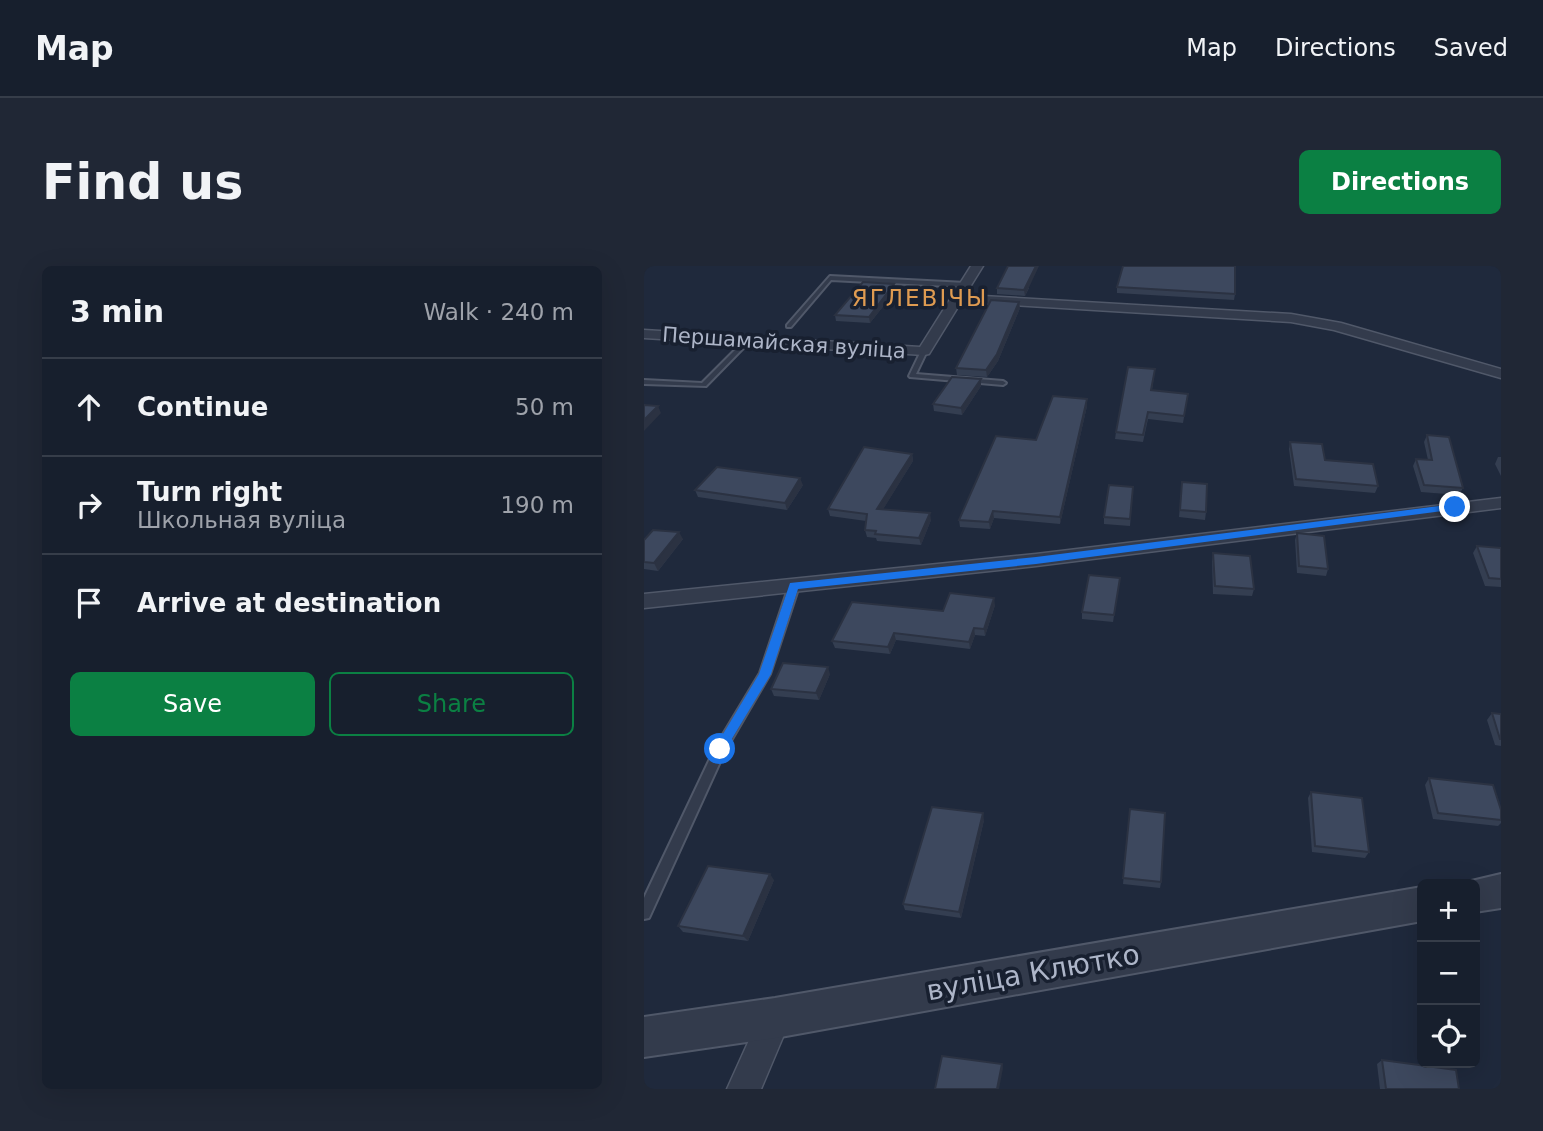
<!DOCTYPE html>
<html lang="en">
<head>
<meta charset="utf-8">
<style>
  body { margin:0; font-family:"DejaVu Sans",sans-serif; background:#202735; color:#f1f3f6 }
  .controls { position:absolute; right:21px; bottom:21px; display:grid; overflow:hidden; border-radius:10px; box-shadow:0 7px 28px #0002 }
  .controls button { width:63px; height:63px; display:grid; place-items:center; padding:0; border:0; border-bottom:2px solid #363d49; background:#171f2d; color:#f1f3f6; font:35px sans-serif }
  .stop { position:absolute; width:21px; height:21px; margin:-16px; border:5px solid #1a73e8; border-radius:50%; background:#fff }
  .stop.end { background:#1a73e8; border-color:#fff; box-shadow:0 2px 7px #0008 }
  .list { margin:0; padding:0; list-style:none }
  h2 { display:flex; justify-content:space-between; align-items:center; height:91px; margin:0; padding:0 28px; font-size:30px }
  h2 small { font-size:23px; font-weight:400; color:#9ea2aa }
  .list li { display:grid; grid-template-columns:46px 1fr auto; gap:21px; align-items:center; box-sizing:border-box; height:98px; padding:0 28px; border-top:2px solid #363d49 }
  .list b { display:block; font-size:26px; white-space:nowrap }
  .list p { margin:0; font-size:23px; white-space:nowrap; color:#9ea2aa }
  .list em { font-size:23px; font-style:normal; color:#9ea2aa }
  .actions { display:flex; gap:14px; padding:21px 28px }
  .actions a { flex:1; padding:16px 0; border:2px solid #0b8043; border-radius:10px; text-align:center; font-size:24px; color:#0b8043 }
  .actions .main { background:#0b8043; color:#fff }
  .icon { flex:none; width:38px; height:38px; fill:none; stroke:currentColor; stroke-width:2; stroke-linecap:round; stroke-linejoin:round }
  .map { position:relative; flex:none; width:857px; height:823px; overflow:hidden; border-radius:10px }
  header { display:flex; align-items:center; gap:42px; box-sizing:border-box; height:98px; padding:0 35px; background:#171f2d; border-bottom:2px solid #363d49 }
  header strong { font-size:33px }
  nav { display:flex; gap:38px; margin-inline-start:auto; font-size:24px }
  .intro { display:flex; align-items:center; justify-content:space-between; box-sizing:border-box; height:168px; padding:0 42px }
  h1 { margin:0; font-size:49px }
  .button { padding:18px 32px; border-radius:10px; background:#0b8043; color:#fff; font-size:24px; font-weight:700 }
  main { display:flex; gap:42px; padding:0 42px }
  aside { flex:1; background:#171f2d; border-radius:10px; box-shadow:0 7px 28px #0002 }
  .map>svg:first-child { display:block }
</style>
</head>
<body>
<header>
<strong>Map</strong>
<nav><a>Map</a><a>Directions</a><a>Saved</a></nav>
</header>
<div class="intro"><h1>Find us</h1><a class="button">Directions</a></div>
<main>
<aside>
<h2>3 min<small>Walk · 240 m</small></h2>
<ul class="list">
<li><svg class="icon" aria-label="ahead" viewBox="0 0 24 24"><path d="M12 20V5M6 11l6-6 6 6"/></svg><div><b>Continue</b></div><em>50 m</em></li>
<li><svg class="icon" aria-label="right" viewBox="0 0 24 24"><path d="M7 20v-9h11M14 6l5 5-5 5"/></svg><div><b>Turn right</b><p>Школьная вуліца</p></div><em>190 m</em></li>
<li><svg class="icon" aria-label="arrive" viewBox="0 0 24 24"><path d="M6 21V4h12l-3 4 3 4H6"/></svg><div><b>Arrive at destination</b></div></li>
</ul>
<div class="actions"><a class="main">Save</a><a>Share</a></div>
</aside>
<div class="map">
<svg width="857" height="823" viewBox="0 0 857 823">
  <rect width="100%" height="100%" fill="#1f293c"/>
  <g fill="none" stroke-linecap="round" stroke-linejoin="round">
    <!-- service casing -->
    <g stroke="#505869" stroke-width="4">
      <g id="service">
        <path d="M186 10 322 17 325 19 322 21 187 14 147 61H143V59Z"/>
        <path d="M103 72 108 73 62 120 0 118V114L58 117Z"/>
        <path d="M280 83 283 85 272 108 359 115 362 117 359 119 266 111 265 110 277 85Z"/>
        <path d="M150 317 155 320 126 408 81 485 5 652 0 653V632L72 480 116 407 145 320Z"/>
      </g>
    </g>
    <!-- minor casing -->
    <g stroke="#505869" stroke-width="3">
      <g id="minor">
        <path d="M327 0H339L321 29 647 48 697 57 857 103V112L690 64 647 56 317 36 285 88 280 89 0 72V64L276 81Z"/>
        <path d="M857 232V242L392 300 0 342V328L392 288Z"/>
        <path d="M131 736 142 741 147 752 117 823H83L120 741Z"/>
      </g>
    </g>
    <!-- tertiary casing -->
    <g stroke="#505869" stroke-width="4">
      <g id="tertiary">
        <path d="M857 608V642L831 646V618L819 617Z"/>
        <path d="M778 621V655L131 772 0 791V751L131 732Z"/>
      </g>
    </g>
    <!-- service -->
    <use href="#service" fill="#333b4c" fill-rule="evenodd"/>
    <!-- minor -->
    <use href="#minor" fill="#333b4c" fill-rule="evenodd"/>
    <!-- tertiary -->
    <use href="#tertiary" fill="#333b4c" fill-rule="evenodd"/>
  </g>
  <!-- wall -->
  <g fill="#343e51">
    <path d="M473 21 591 28 590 34 473 27Z"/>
    <path d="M353 22H385L381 30 353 28Z"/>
    <path d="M252 24 226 57 192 55 191 49Z"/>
    <path d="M376 42 354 95 343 111 313 109 312 102Z"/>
    <path d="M511 103 508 124 544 128 539 157 504 153 499 176 471 173 472 166Z"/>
    <path d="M337 113V120L318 149 290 145 289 138Z"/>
    <path d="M443 133V140L416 258 350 252 346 263 316 261 315 254 392 174Z"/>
    <path d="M783 169 819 222 815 229 777 226 769 200 772 193 784 194 780 176Z"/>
    <path d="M646 176 681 194 734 220 731 227 650 220 645 183Z"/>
    <path d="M268 188 269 195 239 243 287 254 277 279 233 275 232 272 223 271 221 264 222 255 186 250 184 243Z"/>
    <path d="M854 191H857V210L851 198Z"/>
    <path d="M538 216 562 246 561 254 535 251Z"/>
    <path d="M159 219 143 244 54 231 51 224Z"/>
    <path d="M489 221 486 260 460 258V251Z"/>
    <path d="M653 267 684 303 682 310 653 307 651 274Z"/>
    <path d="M39 273 14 305 0 303V274Z"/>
    <path d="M833 280 857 282V321L841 320 829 287Z"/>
    <path d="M569 287 610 323 608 330 569 328 568 295Z"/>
    <path d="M475 319 469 356 438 353V346Z"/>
    <path d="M351 339 341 370 331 369 326 383 252 374 246 388 191 382 188 375 299 345Z"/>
    <path d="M186 408 175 434 130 430 127 423Z"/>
    <path d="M848 447 857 448V480L851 479 843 454Z"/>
    <path d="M785 512 857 544V557L854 560 789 553 781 519Z"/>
    <path d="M667 526 725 586 721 592 668 586 664 532Z"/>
    <path d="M486 543 517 616 516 622 479 618Z"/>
    <path d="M340 554 317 652 261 644 259 638Z"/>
    <path d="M130 614 104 675 39 666 34 660Z"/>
    <path d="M738 794 815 823H736L733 798Z"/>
  </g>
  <!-- shaded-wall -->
  <g fill="#2b3242">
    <path d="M392 0H395L381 30 380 24Z"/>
    <path d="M250 18 252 24 226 57 225 51Z"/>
    <path d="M375 36 376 42 354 95 343 111 342 104Z"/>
    <path d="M337 113V120L318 149 317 142Z"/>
    <path d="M443 133V140L416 258V251Z"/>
    <path d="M14 140 17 147 0 165V154Z"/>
    <path d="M268 188 269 195 235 250 233 243Z"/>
    <path d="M156 212 159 219 143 244 141 237Z"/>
    <path d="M349 245 350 252 346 263 345 256Z"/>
    <path d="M286 247 287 254 277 279 275 272Z"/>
    <path d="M35 266 39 273 14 305 10 297Z"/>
    <path d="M350 332 351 339 341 370 340 363Z"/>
    <path d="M330 362 331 369 326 383 325 376Z"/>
    <path d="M250 367 252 374 246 388 244 381Z"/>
    <path d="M184 401 186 408 175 434 172 427Z"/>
    <path d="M339 547 340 554 317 652 315 646Z"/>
    <path d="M126 608 130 614 104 675 99 670Z"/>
    <path d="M358 798 359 802 355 823H353Z"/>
  </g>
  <!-- building -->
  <g fill="#3d485e" stroke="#2b3242" stroke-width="2">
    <path d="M364 0H392L380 24 353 22Z"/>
    <path d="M479 0H591V28L473 21Z"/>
    <path d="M219 16 250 18 225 51 191 49Z"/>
    <path d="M347 34 375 36 353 88 342 104 312 102Z"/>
    <path d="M484 101 511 103 507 124 544 128 540 150 504 146 499 169 472 166Z"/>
    <path d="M308 111 337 113 317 142 289 138Z"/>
    <path d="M409 130 443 133 416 251 349 245 345 256 315 254 352 170 392 174Z"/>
    <path d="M0 139 14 140 0 154Z"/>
    <path d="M783 169 805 171 819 222 780 219 772 193 788 194Z"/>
    <path d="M646 176 678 178 681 194 729 198 734 220 652 213Z"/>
    <path d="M220 181 268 188 233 243 286 247 275 272 231 268 232 265 221 264 223 248 184 243Z"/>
    <path d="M73 201 156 212 141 237 51 224Z"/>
    <path d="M538 216 563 218 562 246 536 244Z"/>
    <path d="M465 219 489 221 486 253 460 251Z"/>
    <path d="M9 264 35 266 10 297 0 296V274Z"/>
    <path d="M653 267 680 270 684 303 655 300Z"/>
    <path d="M833 280 857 282V313L845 312Z"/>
    <path d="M569 287 606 290 610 323 571 320Z"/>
    <path d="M445 309 476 312 470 349 438 346Z"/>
    <path d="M306 327 350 332 340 363 330 362 325 376 250 367 244 381 188 375 208 336 299 345Z"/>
    <path d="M139 397 184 401 172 427 127 423Z"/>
    <path d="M848 447 857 448V473H856Z"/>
    <path d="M785 512 849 519 857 544V554L794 547Z"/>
    <path d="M667 526 718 532 725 586 671 580Z"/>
    <path d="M288 541 339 547 315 646 259 638Z"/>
    <path d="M486 543 521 547 517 616 479 612Z"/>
    <path d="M64 600 126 608 99 670 34 660Z"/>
    <path d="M298 790 358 798 353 823H291Z"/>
    <path d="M738 794 812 804 815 823H742Z"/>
  </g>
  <!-- route -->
  <path fill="#1a73e8" d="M811 238 815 241 814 243 392 298 154 323 127 408 80 486 76 488 70 483 115 408 146 317 392 291Z"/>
  <g text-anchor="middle" stroke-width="7" stroke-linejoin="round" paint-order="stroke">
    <!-- far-street labels -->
    <g font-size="21" fill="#adb5c8" stroke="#182030">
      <text transform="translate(140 77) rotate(4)" y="7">Першамайская вуліца</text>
    </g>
    <!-- far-quarter labels -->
    <g font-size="23" letter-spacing="2" fill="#df9b51" stroke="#182030">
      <text x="276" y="40">ЯГЛЕВІЧЫ</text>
    </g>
    <!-- near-street labels -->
    <g font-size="28" fill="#adb5c8" stroke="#182030">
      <text transform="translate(389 706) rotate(-10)" y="10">вуліца Клютко</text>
    </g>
  </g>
</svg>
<div class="controls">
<button>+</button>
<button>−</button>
<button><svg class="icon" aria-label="locate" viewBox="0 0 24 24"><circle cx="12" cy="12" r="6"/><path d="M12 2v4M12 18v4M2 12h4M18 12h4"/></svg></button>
</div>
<div class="stop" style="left:76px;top:483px"></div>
<div class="stop end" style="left:811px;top:241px"></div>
</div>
</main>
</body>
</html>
